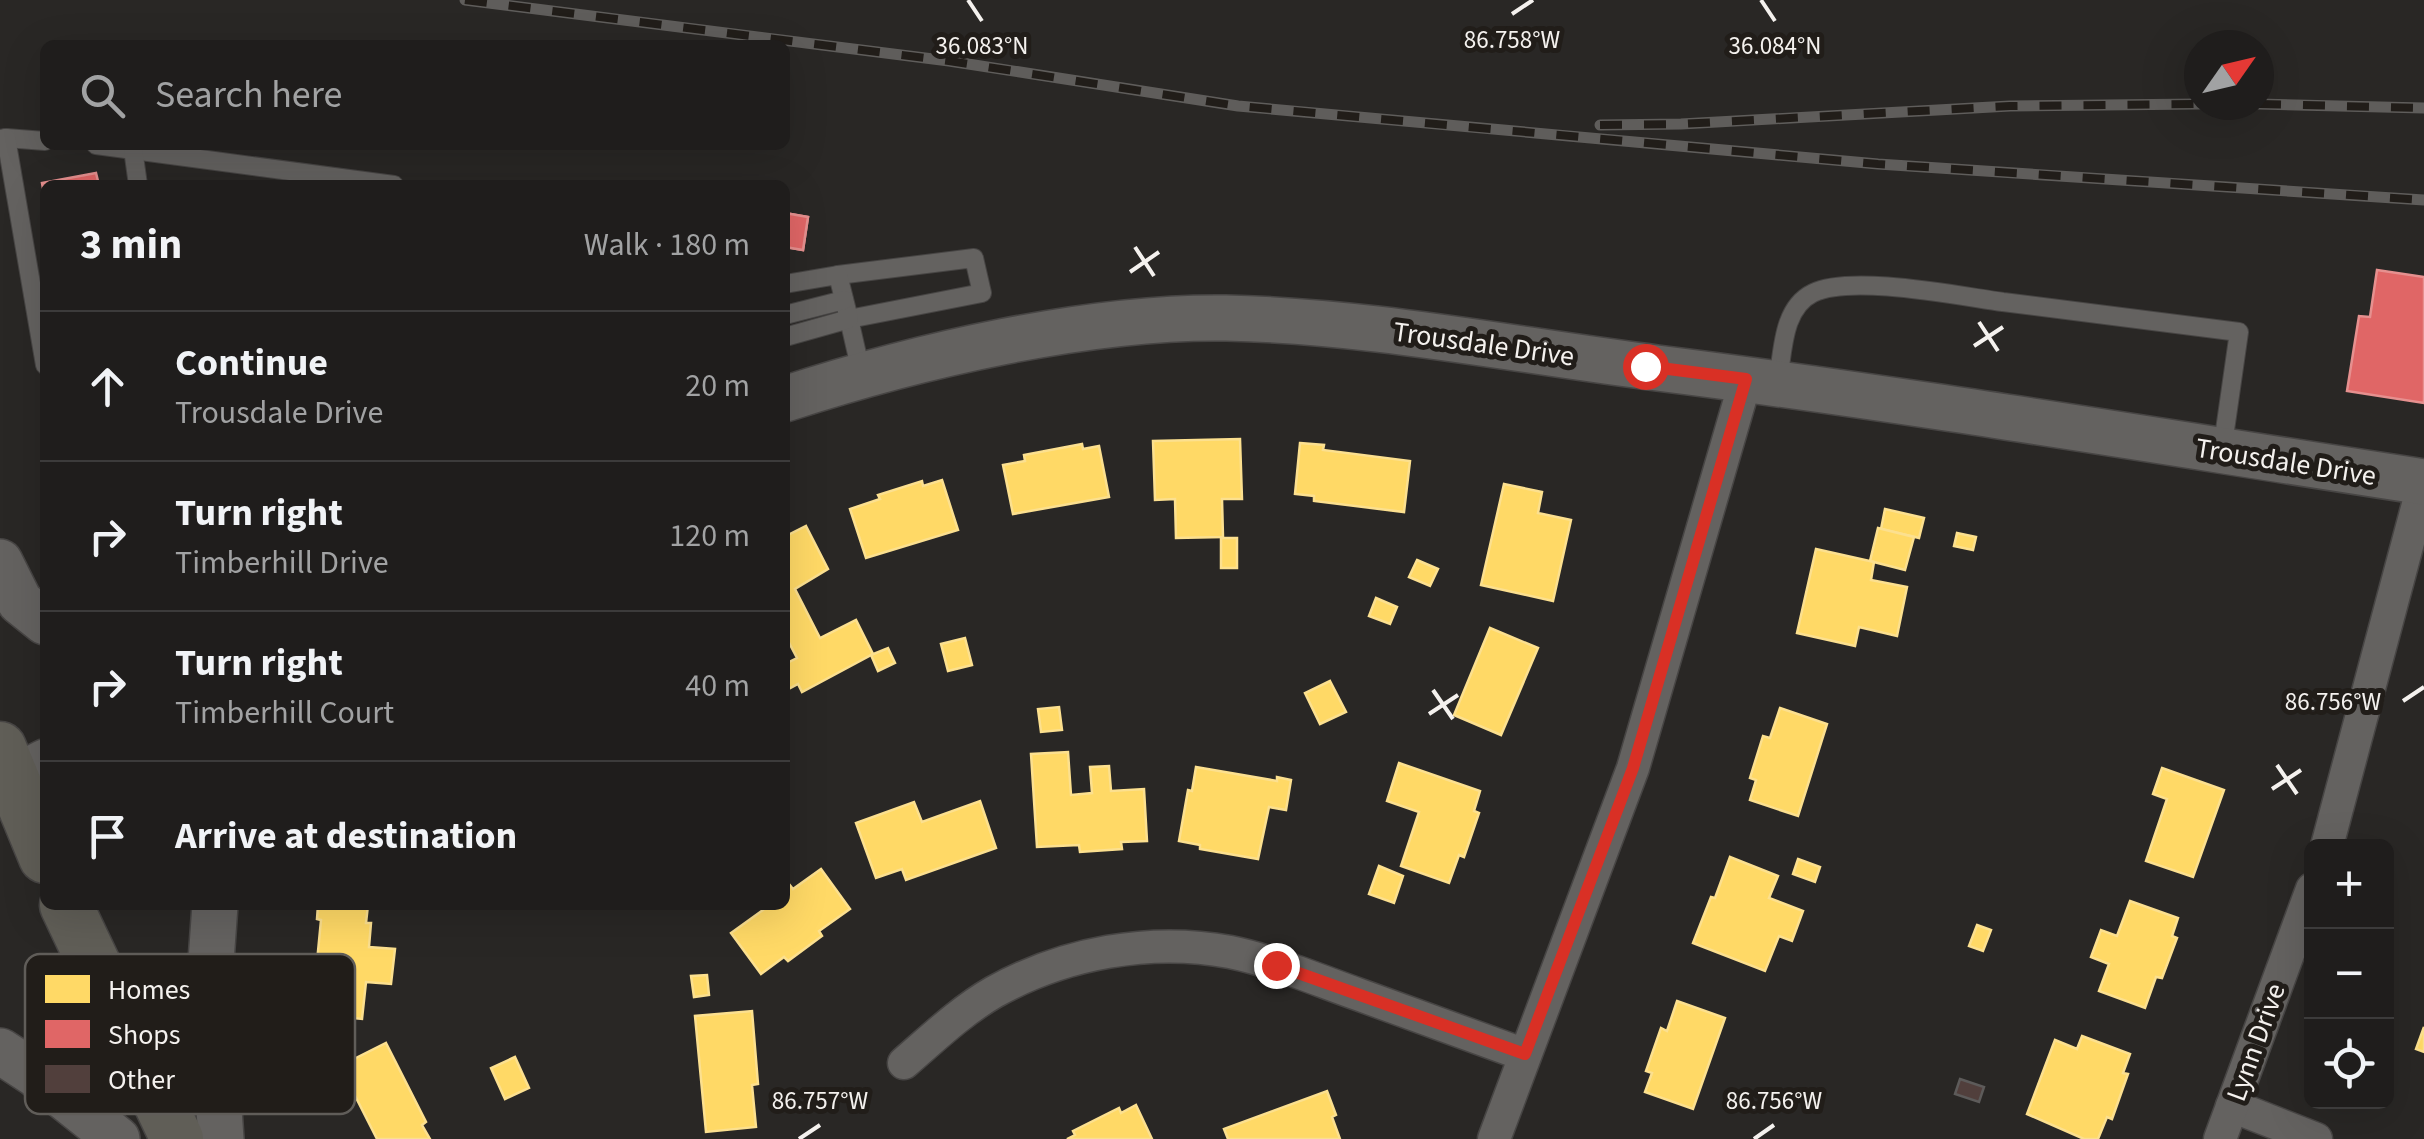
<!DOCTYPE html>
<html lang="en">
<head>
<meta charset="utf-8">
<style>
  body { margin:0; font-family:"Source Sans 3",sans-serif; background:#272625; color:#f1f3f6 }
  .controls { position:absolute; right:30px; bottom:30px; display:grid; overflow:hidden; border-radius:15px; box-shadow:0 10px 40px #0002 }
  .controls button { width:90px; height:90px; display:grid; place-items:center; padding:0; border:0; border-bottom:2px solid #3c3b3b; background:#1f1d1c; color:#f1f3f6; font:50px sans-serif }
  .compass { position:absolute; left:2184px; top:30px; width:90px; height:90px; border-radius:50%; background:#1f1d1c; box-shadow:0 10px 40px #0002; rotate:56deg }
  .stop { position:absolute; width:30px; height:30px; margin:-22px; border:8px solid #d93025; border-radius:50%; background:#fff }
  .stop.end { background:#d93025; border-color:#fff; box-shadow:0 2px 10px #0008 }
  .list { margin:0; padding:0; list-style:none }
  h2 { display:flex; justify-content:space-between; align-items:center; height:130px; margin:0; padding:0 40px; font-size:42px }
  h2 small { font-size:32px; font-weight:400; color:#a1a2a3 }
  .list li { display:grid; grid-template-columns:65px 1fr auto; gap:30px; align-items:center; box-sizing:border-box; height:150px; padding:0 40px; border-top:2px solid #3c3b3b }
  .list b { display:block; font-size:38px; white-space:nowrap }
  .list p { margin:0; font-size:32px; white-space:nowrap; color:#a1a2a3 }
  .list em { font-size:32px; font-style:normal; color:#a1a2a3 }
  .icon { flex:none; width:55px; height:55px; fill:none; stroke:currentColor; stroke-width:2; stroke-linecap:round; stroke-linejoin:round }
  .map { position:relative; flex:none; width:2424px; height:1139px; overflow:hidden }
  .search { position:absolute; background:#1f1d1c; box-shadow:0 10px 40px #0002; left:40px; top:40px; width:750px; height:110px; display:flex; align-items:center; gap:25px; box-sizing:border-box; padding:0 35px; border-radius:15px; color:#a1a2a3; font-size:38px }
  .panel { position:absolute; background:#1f1d1c; box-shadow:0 10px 40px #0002; left:40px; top:180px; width:750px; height:730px; border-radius:15px }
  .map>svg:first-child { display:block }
</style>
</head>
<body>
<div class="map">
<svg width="2424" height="1139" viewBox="0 0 2424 1139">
  <rect width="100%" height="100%" fill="#292725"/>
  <!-- homes -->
  <g fill="#ffd966" stroke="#fce08f" stroke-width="2.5">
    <path d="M1240 439 1242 499H1222L1223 537 1176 538 1175 499 1155 500 1153 441Z"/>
    <path d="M1300 443 1324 445 1323 450 1410 461 1404 512 1314 501V496L1295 494Z"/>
    <path d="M1082 444 1083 449 1099 446 1109 497 1013 514 1003 465 1025 461 1024 455Z"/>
    <path d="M942 480 958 530 866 558 850 509 880 499 878 495 922 481 923 486Z"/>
    <path d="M1504 484 1542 492 1538 513 1571 520 1553 601 1481 585Z"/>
    <path d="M1885 509 1924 518 1919 538 1881 529Z"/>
    <path d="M806 526 828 569 795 589 820 638 856 620 873 654 802 692 798 684 785 691V664L797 658 785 635V541L788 540 786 536Z"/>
    <path d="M1878 528 1914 537 1905 570 1870 561Z"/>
    <path d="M1957 533 1976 537 1973 550 1954 546Z"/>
    <rect x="1221" y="538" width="16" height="30"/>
    <path d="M1816 549 1874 562 1871 580 1907 587 1897 636 1859 627 1855 646 1797 633Z"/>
    <path d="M1417 560 1438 569 1430 586 1409 577Z"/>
    <path d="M1376 598 1397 607 1390 624 1369 616Z"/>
    <path d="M1490 628 1538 648 1501 735 1454 715Z"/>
    <path d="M965 638 972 665 948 671 941 644Z"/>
    <path d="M888 648 895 663 878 671 871 655Z"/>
    <path d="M1330 681 1346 712 1320 724 1305 693Z"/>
    <path d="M1059 707 1062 730 1041 732 1038 709Z"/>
    <path d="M1780 708 1827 724 1798 816 1750 800 1756 780 1750 778 1763 736 1770 738Z"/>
    <path d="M1068 752 1071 795 1092 793 1090 767 1109 766 1111 791 1144 789 1147 841 1121 842 1122 849 1080 852 1079 845 1037 847 1031 754Z"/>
    <path d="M1399 763 1480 791 1474 811 1479 813 1464 857 1459 855 1449 883 1401 866 1419 812 1387 801Z"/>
    <path d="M1196 767 1277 781V777L1291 780 1286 810 1269 807 1258 859 1200 849V845L1179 841 1188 790 1192 791Z"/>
    <path d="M2162 768 2224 790 2193 877 2146 861 2167 799 2153 794Z"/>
    <path d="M980 801 996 848 906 880 902 869 876 878 856 823 914 802 922 822Z"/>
    <path d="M1730 857 1778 876 1769 898 1803 911 1792 941 1779 936 1765 971 1693 943 1711 897 1715 898Z"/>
    <path d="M1798 859 1820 867 1815 882 1793 874Z"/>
    <path d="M1379 866 1403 876 1394 903 1369 894Z"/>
    <path d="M821 869 850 909 819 931 822 936 788 961 784 957 761 974 731 933 763 910 760 905H785V879L793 889Z"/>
    <path d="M2130 901 2178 918 2172 936 2177 938 2162 978 2156 977 2145 1008 2099 991 2109 964 2091 957 2101 930 2117 936Z"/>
    <path d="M318 905H368L366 923H371L369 947 395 949 391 984 366 982 362 1019 312 1014 321 920 317 919Z"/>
    <path d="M1977 925 1991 930 1983 951 1969 946Z"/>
    <path d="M707 975 709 995 694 997 691 976Z"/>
    <path d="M1677 1001 1725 1018 1693 1109 1645 1092 1652 1073 1646 1071 1661 1028 1667 1031Z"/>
    <path d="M752 1011 758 1084 752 1085 756 1127 706 1132 695 1016Z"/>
    <path d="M2424 1027V1052L2416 1049Z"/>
    <path d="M2082 1036 2130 1054 2123 1073 2128 1074 2112 1119 2107 1117 2098 1139H2084L2027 1114 2055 1040 2077 1049Z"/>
    <path d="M386 1043 426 1122 422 1125 430 1139H377L340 1066Z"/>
    <path d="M515 1057 529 1088 505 1099 491 1068Z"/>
    <path d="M1327 1091 1336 1115 1332 1117 1340 1139H1228L1224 1129Z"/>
    <path d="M1136 1105 1152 1139H1067L1075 1135 1073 1131 1119 1108 1121 1113Z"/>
  </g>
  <!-- shops -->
  <g fill="#e06666" stroke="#e6908f" stroke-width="2.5">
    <path d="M96 173 99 185H45V200L42 183Z"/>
    <path d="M785 213 808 217 803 250 785 247Z"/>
    <path d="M785 213 808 217 803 250 785 247Z"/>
    <path d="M2377 270 2424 277V403L2347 391 2359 316 2370 317Z"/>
  </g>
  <!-- building -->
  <path fill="#513f3c" stroke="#5d5b5a" stroke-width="2.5" d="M1960 1079 1984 1087 1979 1102 1955 1094Z"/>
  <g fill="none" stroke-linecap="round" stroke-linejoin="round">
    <!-- lane casing -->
    <g stroke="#474544" stroke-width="20">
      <g id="lane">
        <path d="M6 138 45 141"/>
        <path d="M0 139 6 138 45 365"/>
        <path d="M96 145 394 185"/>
        <path d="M133 149 138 185"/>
        <path d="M838 275 974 258 982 293 849 319 862 376"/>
        <path d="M785 284 838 275 849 319 785 337"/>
        <path d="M785 315 844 300"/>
        <path d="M1778 381C1783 352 1782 308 1813 293 1851 274 1959 296 2003 302 2082 312 2161 322 2239 332L2222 451"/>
      </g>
    </g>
    <!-- street casing -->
    <g stroke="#474544" stroke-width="35">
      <g id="street">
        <path d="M2327 846 2424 482"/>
        <path d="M904 1063C933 1038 961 1011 994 992 1064 953 1150 937 1230 952 1274 961 1317 980 1360 995 1415 1015 1470 1035 1525 1055"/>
        <path d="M2232 1106 2316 1139"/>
        <path d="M1494 1139 1633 768 1746 379"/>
        <path d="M2220 1139 2312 889"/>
      </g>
    </g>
    <!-- secondary casing -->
    <g stroke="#474544" stroke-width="48">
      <g id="secondary">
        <path d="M785 399C917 356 1088 316 1226 318 1372 321 1513 350 1657 368 1913 400 2169 443 2424 482"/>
        <path d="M0 562 20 602 45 622"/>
        <path d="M0 785 45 762"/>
        <path d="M215 905 210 975 221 1139"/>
        <path d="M0 1051 34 1073 117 1139"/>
      </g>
    </g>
    <!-- primary casing -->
    <g stroke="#474544" stroke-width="55">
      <g id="primary">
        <path d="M0 748 45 857"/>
        <path d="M66 905 177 1139"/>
      </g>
    </g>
    <!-- lane -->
    <use href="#lane" stroke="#646260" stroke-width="18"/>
    <!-- street -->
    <use href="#street" stroke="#646260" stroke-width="32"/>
    <!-- secondary -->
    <use href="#secondary" stroke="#646260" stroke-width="45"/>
    <!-- primary -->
    <use href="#primary" stroke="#605e57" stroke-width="52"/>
    <!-- rail casing -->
    <g stroke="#5f5d5b" stroke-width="11">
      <g id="rail">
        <path d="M465 0 949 61 1238 106 1878 164 2424 200"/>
        <path d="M2259 104 2424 108"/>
        <path d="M1600 125 1681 124 2010 106 2199 104"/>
      </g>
    </g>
    <!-- rail -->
    <use href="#rail" stroke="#211d19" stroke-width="8" stroke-dasharray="22" stroke-linecap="butt"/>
  </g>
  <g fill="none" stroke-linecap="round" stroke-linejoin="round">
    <!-- route -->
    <path stroke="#d93025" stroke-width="12" d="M1276 965 1525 1054 1633 768 1746 379 1645 366"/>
  </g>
  <!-- ticks -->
  <path fill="none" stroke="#f4f1ee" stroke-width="4" d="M968 0 982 21M1761 0 1775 21M1512 14 1533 0M1135 247 1154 276M1130 272 1159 252M1979 322 1998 351M1974 346 2003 327M1433 690 1453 719M2403 701 2424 687M1429 714 1458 695M2277 765 2297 794M2272 789 2301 770M799 1139 820 1125M1754 1139 1774 1125"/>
  <g text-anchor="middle" stroke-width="10" stroke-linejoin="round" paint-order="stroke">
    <!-- street labels -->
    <g font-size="28" fill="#f4f1ee" stroke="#211d19">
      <text transform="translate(1484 343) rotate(8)" y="10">Trousdale Drive</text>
      <text transform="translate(2286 461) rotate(9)" y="10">Trousdale Drive</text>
      <text transform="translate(2255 1042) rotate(-70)" y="10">Lynn Drive</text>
    </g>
  </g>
  <!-- legend -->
  <rect x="25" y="954" width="330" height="160" rx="15" fill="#211d19" stroke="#605d59" stroke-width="2.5"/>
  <rect x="45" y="975" width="45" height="28" fill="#ffd966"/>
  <rect x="45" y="1020" width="45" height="28" fill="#e06666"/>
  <rect x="45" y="1065" width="45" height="28" fill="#513f3c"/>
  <g font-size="28" fill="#f4f1ee">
    <text x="108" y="999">Homes</text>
    <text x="108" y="1044">Shops</text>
    <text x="108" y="1089">Other</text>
  </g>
  <g font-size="25" text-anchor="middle" fill="#f4f1ee" stroke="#211d19" stroke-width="10" stroke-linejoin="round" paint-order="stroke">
    <text x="1512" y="48">86.758°W</text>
    <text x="982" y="54">36.083°N</text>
    <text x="1775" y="54">36.084°N</text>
    <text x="2333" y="710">86.756°W</text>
    <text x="820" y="1109">86.757°W</text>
    <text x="1774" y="1109">86.756°W</text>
  </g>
</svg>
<div class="controls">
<button>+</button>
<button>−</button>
<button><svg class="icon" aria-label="locate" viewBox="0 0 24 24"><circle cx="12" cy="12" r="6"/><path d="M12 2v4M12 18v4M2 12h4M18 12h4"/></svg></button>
</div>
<svg class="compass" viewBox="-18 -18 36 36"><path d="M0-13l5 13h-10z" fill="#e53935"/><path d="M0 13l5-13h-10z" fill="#a1a2a3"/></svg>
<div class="stop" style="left:1645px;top:366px"></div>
<div class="stop end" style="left:1276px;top:965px"></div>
<div class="search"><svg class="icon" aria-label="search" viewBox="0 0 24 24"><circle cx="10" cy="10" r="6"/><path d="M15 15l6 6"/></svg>Search here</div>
<section class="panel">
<h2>3 min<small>Walk · 180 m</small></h2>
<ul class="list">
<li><svg class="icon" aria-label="ahead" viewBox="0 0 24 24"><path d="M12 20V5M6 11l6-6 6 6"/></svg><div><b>Continue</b><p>Trousdale Drive</p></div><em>20 m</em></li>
<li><svg class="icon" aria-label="right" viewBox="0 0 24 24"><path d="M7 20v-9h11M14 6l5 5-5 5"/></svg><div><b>Turn right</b><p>Timberhill Drive</p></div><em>120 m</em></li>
<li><svg class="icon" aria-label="right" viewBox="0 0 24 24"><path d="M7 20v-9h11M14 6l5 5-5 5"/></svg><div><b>Turn right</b><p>Timberhill Court</p></div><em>40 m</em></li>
<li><svg class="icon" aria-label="arrive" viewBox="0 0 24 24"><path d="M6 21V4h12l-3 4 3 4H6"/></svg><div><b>Arrive at destination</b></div></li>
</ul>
</section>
</div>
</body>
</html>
